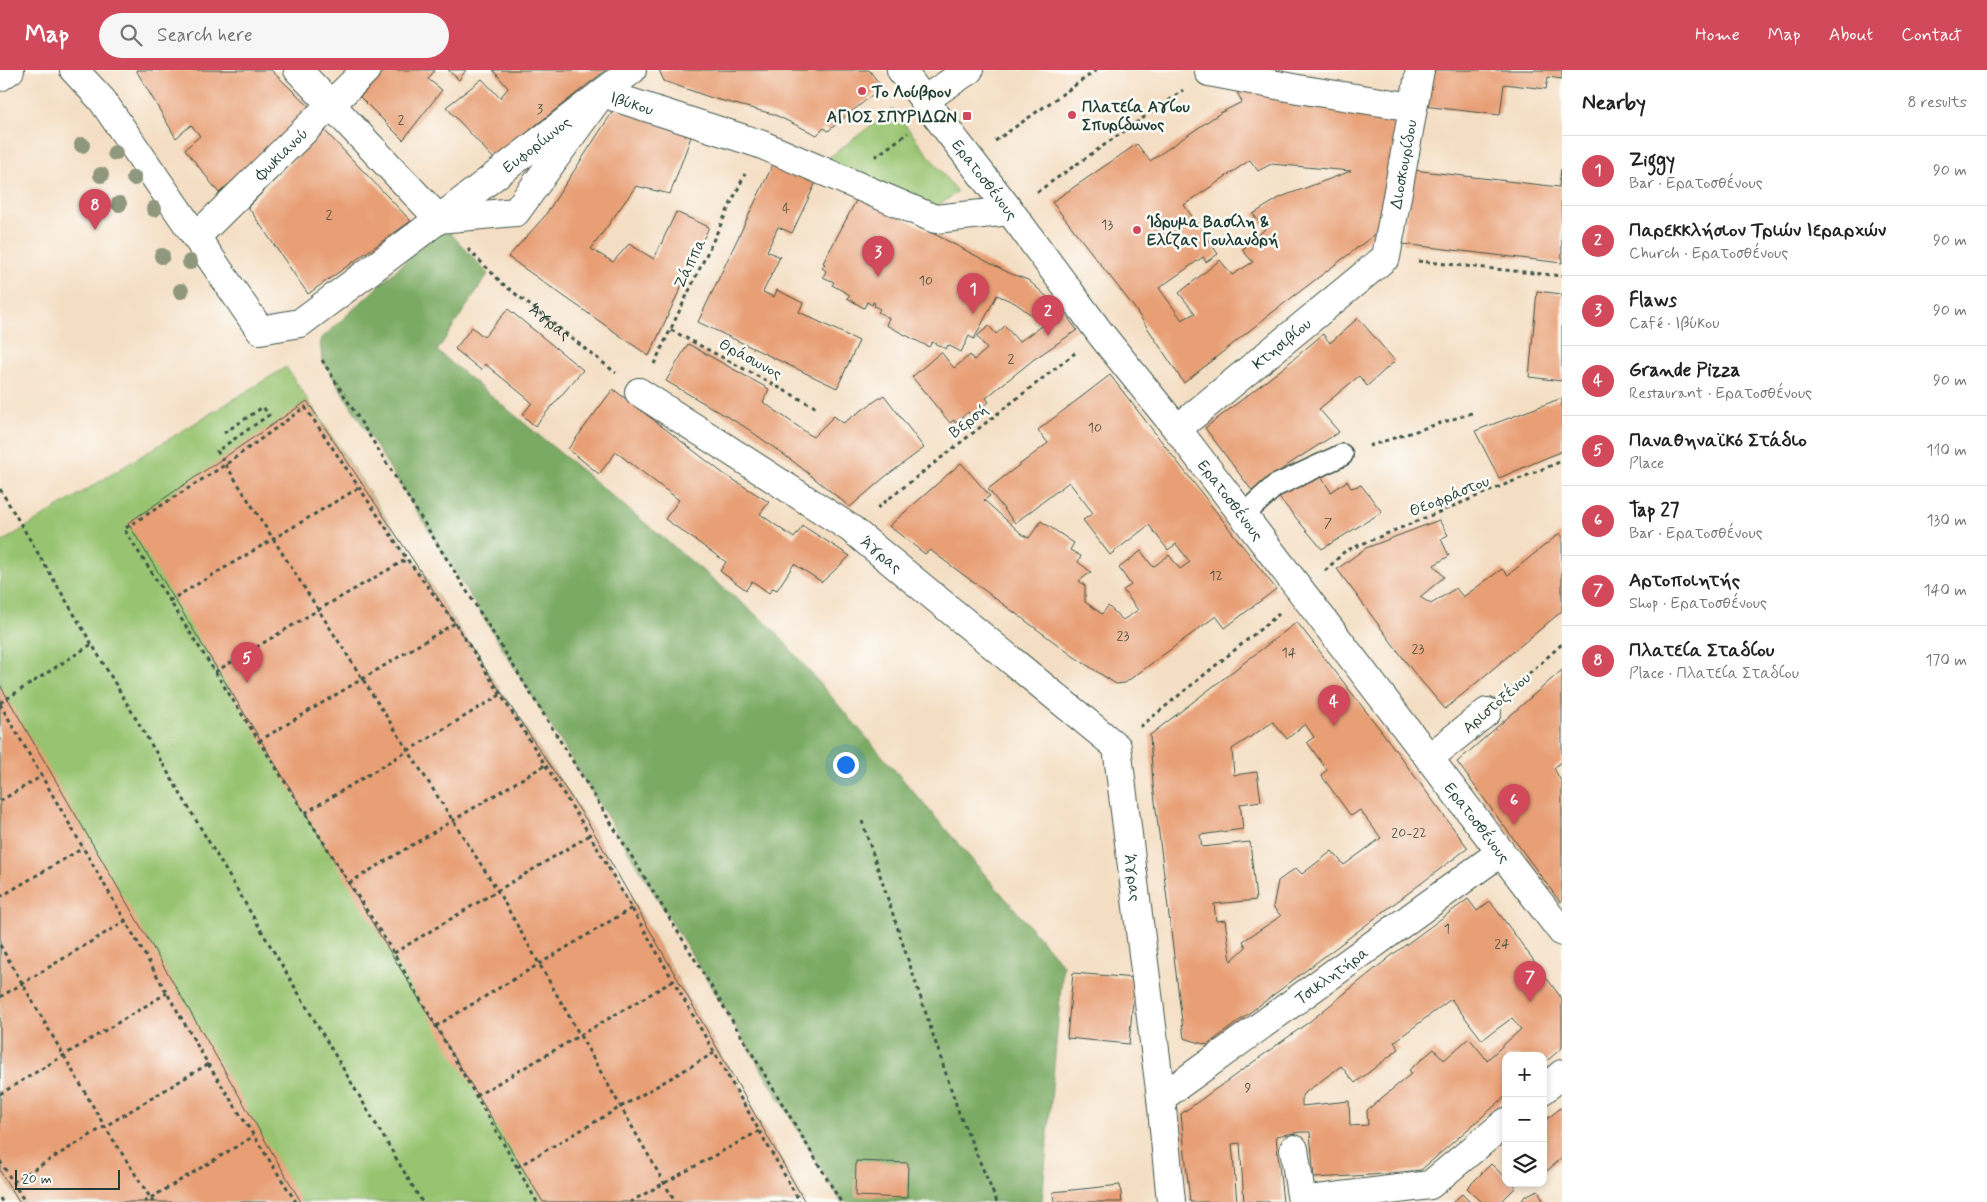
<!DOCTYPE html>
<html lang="en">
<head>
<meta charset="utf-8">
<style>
  body { margin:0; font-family:Mynerve,sans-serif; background:#f6f6f6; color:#222 }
  .controls { position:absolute; right:15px; bottom:15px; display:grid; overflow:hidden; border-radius:10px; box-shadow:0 2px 8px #0003 }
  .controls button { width:45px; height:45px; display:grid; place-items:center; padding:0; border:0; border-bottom:1px solid #e0e0e0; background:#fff; color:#222; font:25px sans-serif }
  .scale { position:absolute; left:15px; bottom:12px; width:105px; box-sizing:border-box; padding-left:5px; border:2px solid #1f3d34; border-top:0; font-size:14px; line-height:18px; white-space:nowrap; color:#1f3d34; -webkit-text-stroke:4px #fdfcf7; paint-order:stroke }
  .you { position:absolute; left:845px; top:694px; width:18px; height:18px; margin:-12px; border:4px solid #fff; border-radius:50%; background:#1a73e8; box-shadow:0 0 0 8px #1a73e833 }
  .badge { display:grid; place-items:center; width:32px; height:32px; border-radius:50%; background:#d1495b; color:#fff; font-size:16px; font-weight:700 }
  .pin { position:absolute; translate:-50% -41px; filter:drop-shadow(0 1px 2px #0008) }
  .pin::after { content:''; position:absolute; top:26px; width:18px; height:15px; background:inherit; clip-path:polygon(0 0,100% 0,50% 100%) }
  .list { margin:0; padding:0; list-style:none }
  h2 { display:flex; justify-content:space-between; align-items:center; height:65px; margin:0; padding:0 20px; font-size:21px }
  h2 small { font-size:16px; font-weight:400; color:#767676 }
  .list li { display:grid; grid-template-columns:32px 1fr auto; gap:15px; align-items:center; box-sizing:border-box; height:70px; padding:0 20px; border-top:1px solid #e0e0e0 }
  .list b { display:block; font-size:19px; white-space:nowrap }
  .list p { margin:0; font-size:16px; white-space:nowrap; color:#767676 }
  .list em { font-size:16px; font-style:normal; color:#767676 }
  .icon { flex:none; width:28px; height:28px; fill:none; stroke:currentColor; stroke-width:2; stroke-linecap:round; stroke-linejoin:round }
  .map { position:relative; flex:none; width:1562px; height:1132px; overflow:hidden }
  header { display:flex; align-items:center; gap:30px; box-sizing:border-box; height:70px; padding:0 25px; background:#d1495b; color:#fff }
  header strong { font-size:24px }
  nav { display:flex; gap:28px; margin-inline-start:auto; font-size:18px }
  .search { width:350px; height:45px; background:#f6f6f6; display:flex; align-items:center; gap:12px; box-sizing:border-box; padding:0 18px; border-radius:28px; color:#767676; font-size:19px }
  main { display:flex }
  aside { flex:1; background:#fff }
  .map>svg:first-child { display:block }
</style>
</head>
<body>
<header>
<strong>Map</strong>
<div class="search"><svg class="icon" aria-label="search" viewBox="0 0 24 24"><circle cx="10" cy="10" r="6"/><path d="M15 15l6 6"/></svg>Search here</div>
<nav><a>Home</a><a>Map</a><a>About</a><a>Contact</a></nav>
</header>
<main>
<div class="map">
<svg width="1562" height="1132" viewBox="0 0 1562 1132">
  <rect width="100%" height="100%" fill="#fdfcf7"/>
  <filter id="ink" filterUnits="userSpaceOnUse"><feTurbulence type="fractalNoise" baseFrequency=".02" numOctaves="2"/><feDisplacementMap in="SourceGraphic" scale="10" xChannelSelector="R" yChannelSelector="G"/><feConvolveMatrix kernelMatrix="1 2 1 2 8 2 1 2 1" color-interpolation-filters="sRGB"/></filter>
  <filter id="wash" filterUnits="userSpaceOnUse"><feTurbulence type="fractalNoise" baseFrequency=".0096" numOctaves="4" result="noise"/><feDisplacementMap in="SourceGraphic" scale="20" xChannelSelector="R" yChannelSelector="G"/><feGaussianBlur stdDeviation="1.12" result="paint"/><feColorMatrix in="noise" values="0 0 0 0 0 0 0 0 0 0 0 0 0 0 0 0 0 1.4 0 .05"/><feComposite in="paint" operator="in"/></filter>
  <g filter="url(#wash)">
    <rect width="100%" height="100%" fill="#f4dec3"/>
    <!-- green -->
    <g fill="#98c471" stroke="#5c8052">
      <path d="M893 39 957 122 934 139 819 95Z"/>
      <path d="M286 297 589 754 805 1132H19L0 1101V473Z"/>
    </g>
    <!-- forest -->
    <path fill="#7aaa63" stroke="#4c744c" d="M444 156 488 204 437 281 772 558 1063 895 1042 1132H841C673 849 497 569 322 290L320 270Z"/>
    <g id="blocks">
      <!-- building -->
      <g fill="#e89f75" fill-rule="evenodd">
        <path d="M136 0H271L312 39 219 123 185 79 200 66 191 55 176 68Z"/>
        <path d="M385 0H435L428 9 442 20 403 70 360 27Z"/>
        <path d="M448 0H466L459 10Z"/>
        <path d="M493 0H606L536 55 495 90 446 37 482 9 500 28 508 18Z"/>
        <path d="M659 0H869L882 17 828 61 824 58 817 65 773 44 712 28 664 11Z"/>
        <path d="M1429 0H1562V9L1548 7 1546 19 1504 14 1500 45 1423 36Z"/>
        <path d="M1231 10 1401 40 1382 159 1269 245 1184 313 1133 236 1052 132 1137 74 1150 91 1220 43 1242 32ZM1250 90 1258 101 1271 94 1351 101 1281 127 1253 144 1265 159 1242 180 1253 192 1232 205 1220 190 1179 223 1195 243 1182 250 1159 218 1203 187 1206 192 1218 184 1184 135Z"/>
        <path d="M615 38 692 64 670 124 636 116 591 179 613 192 629 174 654 189 676 142 709 157 649 286 508 187 544 147Z"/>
        <path d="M324 60 411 151 308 224 248 137Z"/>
        <path d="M775 90 817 110 792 163 778 157 767 181 780 187 763 222 774 227 777 220 803 233 799 242 859 271 837 318 698 252Z"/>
        <path d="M1561 99 1562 193 1403 174 1413 100 1559 117Z"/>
        <path d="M858 127 917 155 1009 203 1028 210 1063 241 1077 260 1033 290 998 318 986 328 989 332 971 346 968 342 955 353 954 350 950 353 912 307 941 282 954 298 970 285 974 290 987 279 977 266 989 256 996 264 1005 256 1019 272 1044 254 1015 233 997 225 974 269 969 266 961 282 948 275 946 279 932 272 929 277 886 255 889 248 878 242 880 239 874 236 875 233 873 232 872 235 867 232 864 238 847 228 850 225 832 215 834 212 823 207 826 201 822 198 825 194 823 193Z"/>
        <path d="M1537 221 1562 224V311L1529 307Z"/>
        <path d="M508 239 583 300 535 356 522 345 532 333 528 329 485 294 481 300 455 279 472 257 484 267Z"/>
        <path d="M1358 248 1395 291 1367 316 1359 306 1319 339 1339 362 1289 394 1253 422 1205 358 1283 298 1323 264 1330 273Z"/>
        <path d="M688 274 769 319 763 332 813 367 834 346 843 353 884 325 924 378 886 406 850 437 794 392 745 357 666 311Z"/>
        <path d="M1110 305 1276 519 1225 558 1216 546 1125 613 1116 614 1073 586 930 480 925 484 889 456 961 393 990 426 984 430 1023 465 1029 468 1041 451 1074 473 1070 480 1081 486 1078 492 1091 502 1079 511 1085 516V532L1102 544 1108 536 1123 550 1138 540 1123 520 1131 515 1119 498 1141 481 1153 497 1169 485 1180 499 1190 492 1176 474 1168 480 1149 455 1110 485 1083 450 1093 443 1069 412 1015 453 988 419 1048 373 1038 360Z"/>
        <path d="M613 319 724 404 769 432 760 444 794 468 803 456 850 486 822 512 794 494 777 520 773 518 769 523 752 511 746 520 720 501 726 492 665 449 679 430 616 382 599 404 568 379Z"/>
        <path d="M1562 328V381L1499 408 1475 361Z"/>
        <path d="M307 331 589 754 805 1132H543L128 453Z"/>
        <path d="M1318 402 1331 422 1347 411 1351 418 1361 415 1382 442 1322 479 1276 424Z"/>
        <path d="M1439 450 1448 465 1441 469 1449 486 1434 495 1444 507 1420 527 1431 534 1456 518 1463 527 1502 499 1508 505 1560 463 1562 466V541L1445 639 1412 600 1337 499 1366 478Z"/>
        <path d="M1297 552 1382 662 1468 778 1207 975 1184 968 1153 715 1150 665ZM1273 652 1287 669 1305 654 1314 667 1307 672 1327 700 1321 705 1351 746 1360 740 1381 768 1344 795 1332 781 1302 804 1296 798 1278 811 1273 837 1281 846 1243 871 1246 877 1231 891 1225 850 1216 851 1214 834 1256 830 1250 772 1202 777 1200 765 1243 759 1240 734 1261 731 1257 702 1234 705 1232 679Z"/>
        <path d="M1562 600V691L1554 698 1562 713V831L1560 832 1457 692Z"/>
        <path d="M0 615 301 1132H19L0 1101Z"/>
        <path d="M1468 829 1477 841 1490 831 1562 929V978L1543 994V986H1506V1026L1421 1100 1371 1105 1314 1108 1310 1062H1301L1276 1066 1283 1132H1244L1240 1073 1232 1074 1237 1132H1190L1181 1044 1309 952 1396 882ZM1451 929 1482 970 1512 948 1521 959 1487 990 1469 968 1444 990 1434 979 1409 1000 1412 1003 1367 1040 1368 1055 1350 1056 1349 1031 1302 1036V1025L1341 996 1355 1013 1399 979 1394 972Z"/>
        <path d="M1073 903 1135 908 1129 974 1067 968Z"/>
        <path d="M1562 1037V1088L1543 1104V1052Z"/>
        <path d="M856 1091 908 1093 907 1128 855 1126Z"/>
        <path d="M1491 1094 1506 1108V1113H1512L1516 1117 1501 1132H1482L1467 1118Z"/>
        <path d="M1120 1115 1122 1132H1054L1053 1122Z"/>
        <path d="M1538 1120 1544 1132H1521L1525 1126Z"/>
        <path d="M1462 1124 1470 1132H1453Z"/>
      </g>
    </g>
  </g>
  <g filter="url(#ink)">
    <use href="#blocks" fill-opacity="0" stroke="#3f5549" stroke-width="1"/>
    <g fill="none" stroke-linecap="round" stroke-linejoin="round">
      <!-- lane casing -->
      <g stroke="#3f5549" stroke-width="24">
        <path id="lane" d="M1243 445 1275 416 1342 385"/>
      </g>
      <!-- street casing -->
      <g stroke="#3f5549" stroke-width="30">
        <g id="street">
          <path id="s2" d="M74 0 102 30 260 260 300 253 439 149 516 142 602 23 760 74 935 149 1010 141"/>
          <path id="s3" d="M298 0 439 149 632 0"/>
          <path d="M1209 2 1298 19 1413 37"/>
          <path d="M924 30 969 0"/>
          <path id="s4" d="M196 167 366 0"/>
          <path id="s5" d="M639 322 850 458 1117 677 1161 1028 1171 1132"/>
          <path id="s6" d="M1177 359 1386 187 1420 0"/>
          <path d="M1429 688 1487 642"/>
          <path d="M1543 1020 1562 1004"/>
          <path id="s7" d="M1161 1028 1501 782"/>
          <path d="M1294 1079 1302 1132"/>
          <path d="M1302 1131 1430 1115 1506 1052"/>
        </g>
      </g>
      <!-- secondary casing -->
      <g stroke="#3f5549" stroke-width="30">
        <g id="secondary">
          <path id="s8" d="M901 0 1010 141 1100 263 1177 359 1562 862"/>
        </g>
      </g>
      <!-- primary casing -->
      <g stroke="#3f5549" stroke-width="30">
        <path id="primary" d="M0 7 10 0"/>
      </g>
      <!-- path -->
      <g stroke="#3f5549" stroke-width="3" stroke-dasharray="4 4" stroke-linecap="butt">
        <path d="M995 71 1097 0"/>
        <path d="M875 87 908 63"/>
        <path d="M1037 122 1183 20"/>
        <path id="s1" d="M468 179 503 214 616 303"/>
        <path d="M1418 191 1562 206"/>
        <path d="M671 260 819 339"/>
        <path d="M322 290C497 569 673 849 841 1132"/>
        <path d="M654 294 745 104"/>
        <path d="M224 363 263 337 269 345 217 381 496 818 675 1132"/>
        <path d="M1369 376 1475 342"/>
        <path d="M0 419 422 1132"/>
        <path d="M877 438 1075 283"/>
        <path d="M1325 501 1345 481 1562 391"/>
        <path d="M169 531 360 417"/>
        <path d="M215 602 318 540 407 489"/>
        <path d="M1511 620 1562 574"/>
        <path d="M0 633 92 574"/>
        <path d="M0 634 208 994 296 1132"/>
        <path d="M1140 657 1279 544"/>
        <path d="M259 671 455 553"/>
        <path d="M0 731 42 706"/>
        <path d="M305 743 500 625"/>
        <path d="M862 751 959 1043 997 1132"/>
        <path d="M349 813 545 695"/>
        <path d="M0 827 83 778"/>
        <path d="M0 875 105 1057 153 1132"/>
        <path d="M394 883 590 765"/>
        <path d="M0 927 125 851"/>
        <path d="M436 956 632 838"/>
        <path d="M0 1024 167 923"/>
        <path d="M476 1026 673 911"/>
        <path d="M0 1091 25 1132"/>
        <path d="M517 1097 714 983"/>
        <path d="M13 1112 208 994"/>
        <path d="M0 1128 2 1132"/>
        <path d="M144 1132 254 1066"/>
        <path d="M537 1132 392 880 124 459 225 395 305 337 407 489 455 553 588 762 800 1132"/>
        <path d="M630 1132 759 1061"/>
      </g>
      <!-- lane -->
      <use href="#lane" stroke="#fff" stroke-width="21"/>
      <!-- street -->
      <use href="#street" stroke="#fff" stroke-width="28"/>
      <!-- secondary -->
      <use href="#secondary" stroke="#fff" stroke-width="28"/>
      <!-- primary -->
      <use href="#primary" stroke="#fff" stroke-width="28"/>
    </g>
    <!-- trees -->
    <g fill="#8f987d">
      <circle cx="82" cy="75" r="8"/>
      <circle cx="115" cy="83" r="8"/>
      <circle cx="101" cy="105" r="8"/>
      <circle cx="134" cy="108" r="8"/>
      <circle cx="119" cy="134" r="8"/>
      <circle cx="154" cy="139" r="8"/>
      <circle cx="162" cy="186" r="8"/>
      <circle cx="190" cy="192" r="8"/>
      <circle cx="181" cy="221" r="8"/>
    </g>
  </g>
  <!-- markers -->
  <g fill="#d1495b" stroke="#fdfcf7" stroke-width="2">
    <circle cx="862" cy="21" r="5"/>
    <circle cx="1072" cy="45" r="5"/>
    <rect x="962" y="41" width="10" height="10" rx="2.5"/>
    <circle cx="1137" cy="160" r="5"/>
  </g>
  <g text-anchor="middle" stroke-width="5" stroke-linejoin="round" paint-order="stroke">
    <!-- number labels -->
    <g font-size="14" fill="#515644">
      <text x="540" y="43">3</text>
      <text x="401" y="54">2</text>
      <text x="786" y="143">4</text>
      <text x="329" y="149">2</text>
      <text x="1107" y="159">13</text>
      <text x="926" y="215">10</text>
      <text x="1011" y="293">2</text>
      <text x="1095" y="362">10</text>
      <text x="1328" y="457">7</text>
      <text x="1216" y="510">12</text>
      <text x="1123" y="570">23</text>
      <text x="1418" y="583">23</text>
      <text x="1289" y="587">14</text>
      <text x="1409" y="767">20-22</text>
      <text x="1447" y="863">1</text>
      <text x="1502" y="878">24</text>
      <text x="1248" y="1022">9</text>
    </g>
    <!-- poi labels -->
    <g font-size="16" font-weight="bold" fill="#1f3d34" stroke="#fdfcf7" text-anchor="start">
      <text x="872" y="27">Το Λούβρον</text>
      <text x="1082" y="42">Πλατεία Αγίου<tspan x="1082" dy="18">Σπυρίδωνος</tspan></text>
      <text x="957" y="52" text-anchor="end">ΑΓΙΟΣ ΣΠΥΡΙΔΩΝ</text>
      <text x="1147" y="157">Ίδρυμα Βασίλη &amp;<tspan x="1147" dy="18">Ελίζας Γουλανδρή</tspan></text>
    </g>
    <!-- street labels -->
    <g font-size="16" fill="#1f3d34" stroke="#fdfcf7">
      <text dy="6" stroke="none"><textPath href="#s2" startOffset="790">Ιβύκου</textPath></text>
      <text dy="6" stroke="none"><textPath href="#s3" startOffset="328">Ευφορίωνος</textPath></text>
      <text dy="6" stroke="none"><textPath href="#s4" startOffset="119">Φωκιανού</textPath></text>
      <text dy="6" stroke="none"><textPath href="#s6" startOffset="365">Διοσκουρίδου</textPath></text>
      <text dy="6" stroke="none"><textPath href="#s8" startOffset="138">Ερατοσθένους</textPath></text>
      <text transform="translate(689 193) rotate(-64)" y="6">Ζάππα</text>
      <text dy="6" stroke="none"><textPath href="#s1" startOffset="110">Άγρας</textPath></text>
      <text dy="6" stroke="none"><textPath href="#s6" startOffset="135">Κτησιβίου</textPath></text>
      <text transform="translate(751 288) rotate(28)" y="6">Θράσωνος</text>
      <text transform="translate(968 350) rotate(-38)" y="6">Βερσή</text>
      <text transform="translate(1449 425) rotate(-22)" y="6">Θεοφράστου</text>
      <text dy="6" stroke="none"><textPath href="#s8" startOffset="542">Ερατοσθένους</textPath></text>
      <text dy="6" stroke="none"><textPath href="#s5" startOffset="292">Άγρας</textPath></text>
      <text transform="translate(1496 632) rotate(-41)" y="6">Αριστοξένου</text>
      <text dy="6" stroke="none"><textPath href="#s8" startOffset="948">Ερατοσθένους</textPath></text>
      <text dy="6" stroke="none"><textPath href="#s5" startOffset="728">Άγρας</textPath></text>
      <text dy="6" stroke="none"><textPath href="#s7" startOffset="210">Τσικλητήρα</textPath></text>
    </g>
  </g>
</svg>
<div class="controls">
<button>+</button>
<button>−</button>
<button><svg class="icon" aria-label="layers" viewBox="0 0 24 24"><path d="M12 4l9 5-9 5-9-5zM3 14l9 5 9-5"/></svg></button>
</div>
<div class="scale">20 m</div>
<div class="you"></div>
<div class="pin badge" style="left:973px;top:244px">1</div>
<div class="pin badge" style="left:1048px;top:266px">2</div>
<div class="pin badge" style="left:878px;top:207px">3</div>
<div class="pin badge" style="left:1334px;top:656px">4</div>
<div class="pin badge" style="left:247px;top:613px">5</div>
<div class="pin badge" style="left:1514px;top:755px">6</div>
<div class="pin badge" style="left:1530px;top:932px">7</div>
<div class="pin badge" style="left:95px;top:160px">8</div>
</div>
<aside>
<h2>Nearby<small>8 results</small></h2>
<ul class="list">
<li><span class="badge">1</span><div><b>Ziggy</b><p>Bar · Ερατοσθένους</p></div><em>90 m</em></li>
<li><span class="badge">2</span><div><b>Παρεκκλήσιον Τριών Ιεραρχών</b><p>Church · Ερατοσθένους</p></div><em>90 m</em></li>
<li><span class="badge">3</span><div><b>Flaws</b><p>Café · Ιβύκου</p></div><em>90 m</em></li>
<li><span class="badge">4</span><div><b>Grande Pizza</b><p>Restaurant · Ερατοσθένους</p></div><em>90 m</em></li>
<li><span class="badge">5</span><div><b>Παναθηναϊκό Στάδιο</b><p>Place</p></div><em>110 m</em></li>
<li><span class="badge">6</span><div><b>Tap 27</b><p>Bar · Ερατοσθένους</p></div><em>130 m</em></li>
<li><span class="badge">7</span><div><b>Αρτοποιητής</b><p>Shop · Ερατοσθένους</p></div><em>140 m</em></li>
<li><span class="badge">8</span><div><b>Πλατεία Σταδίου</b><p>Place · Πλατεία Σταδίου</p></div><em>170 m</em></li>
</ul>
</aside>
</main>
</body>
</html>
